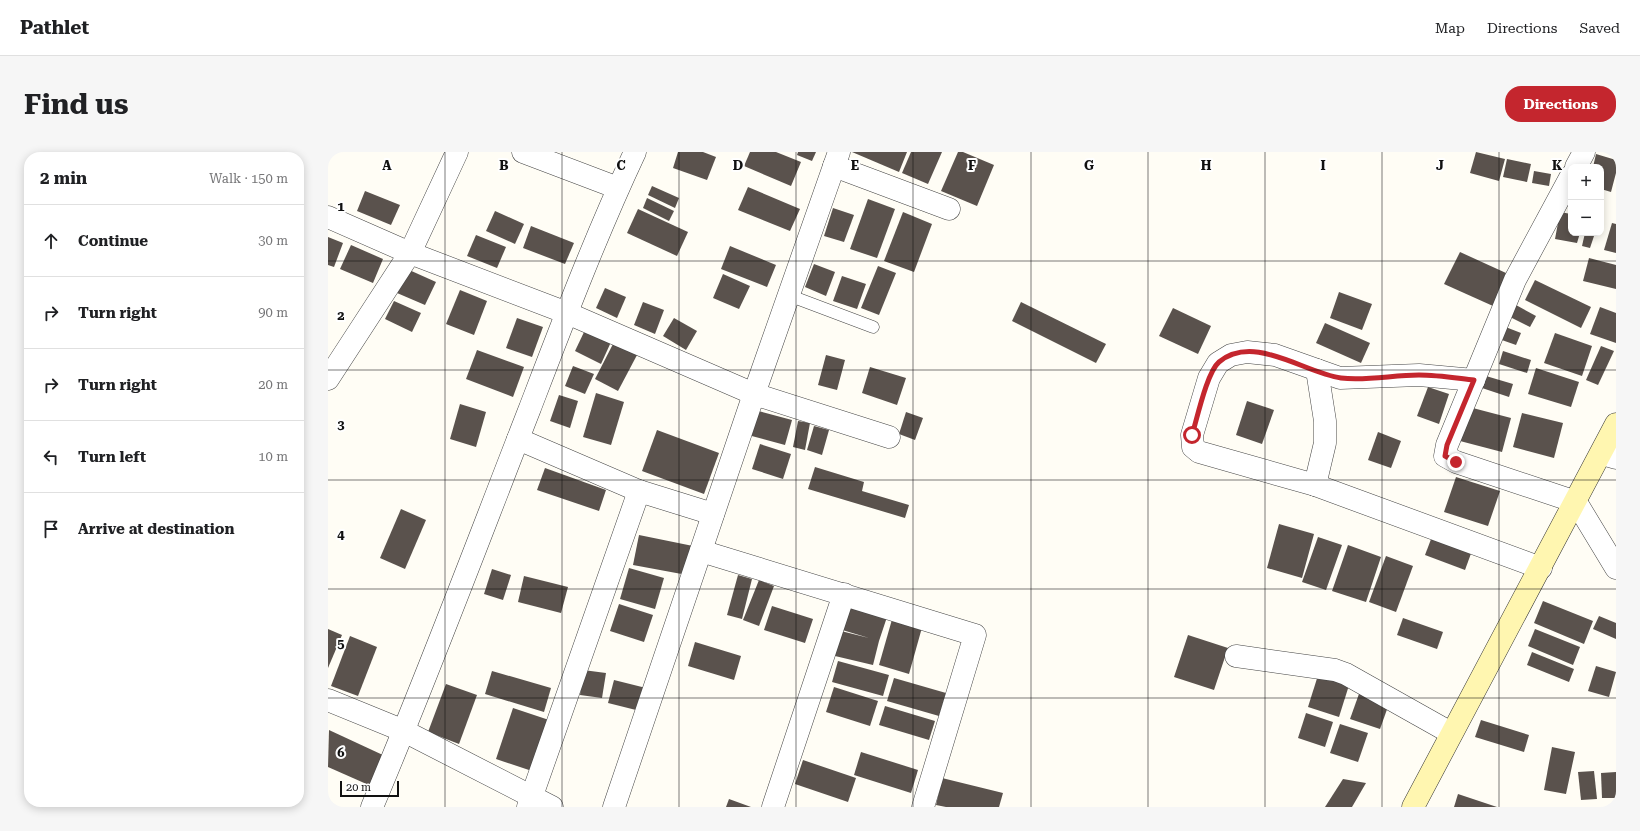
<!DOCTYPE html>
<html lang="en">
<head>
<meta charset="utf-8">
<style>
  body { margin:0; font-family:"Roboto Serif",serif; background:#f6f6f6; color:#202124 }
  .controls { position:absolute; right:12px; top:12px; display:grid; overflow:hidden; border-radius:8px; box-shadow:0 2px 10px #0003 }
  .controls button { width:36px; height:36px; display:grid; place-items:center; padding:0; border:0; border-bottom:1px solid #e0e0e0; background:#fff; color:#202124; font:20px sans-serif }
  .scale { position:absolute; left:12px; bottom:10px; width:59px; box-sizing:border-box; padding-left:4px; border:2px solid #111; border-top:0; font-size:11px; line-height:14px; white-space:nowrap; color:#111; -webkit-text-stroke:3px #fff; paint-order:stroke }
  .stop { position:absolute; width:12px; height:12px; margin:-9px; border:3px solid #c4262e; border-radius:50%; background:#fff }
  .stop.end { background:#c4262e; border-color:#fff; box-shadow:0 1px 4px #0008 }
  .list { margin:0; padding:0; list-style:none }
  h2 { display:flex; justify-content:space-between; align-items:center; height:52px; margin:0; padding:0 16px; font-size:17px }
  h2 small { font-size:13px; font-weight:400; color:#757577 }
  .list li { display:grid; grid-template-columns:26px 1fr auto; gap:12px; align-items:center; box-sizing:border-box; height:72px; padding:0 16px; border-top:1px solid #e0e0e0 }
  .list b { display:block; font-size:15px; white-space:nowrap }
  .list em { font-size:13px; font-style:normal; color:#757577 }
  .icon { flex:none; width:22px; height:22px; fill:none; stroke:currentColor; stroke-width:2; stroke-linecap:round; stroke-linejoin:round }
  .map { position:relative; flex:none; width:1288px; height:655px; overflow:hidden; border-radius:16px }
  header { display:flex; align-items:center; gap:24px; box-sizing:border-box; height:56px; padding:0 20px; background:#fff; border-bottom:1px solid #e0e0e0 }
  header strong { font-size:19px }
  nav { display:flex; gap:22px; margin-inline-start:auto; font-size:14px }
  .intro { display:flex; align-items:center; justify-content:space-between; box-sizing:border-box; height:96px; padding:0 24px }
  h1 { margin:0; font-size:28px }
  .button { padding:10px 18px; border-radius:16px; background:#c4262e; color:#fff; font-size:14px; font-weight:700 }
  main { display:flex; gap:24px; padding:0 24px }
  aside { flex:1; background:#fff; border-radius:16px; box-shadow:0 2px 10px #0003 }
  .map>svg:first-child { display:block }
</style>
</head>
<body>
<header>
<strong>Pathlet</strong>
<nav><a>Map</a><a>Directions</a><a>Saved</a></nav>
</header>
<div class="intro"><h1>Find us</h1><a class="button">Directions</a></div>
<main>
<aside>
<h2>2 min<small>Walk · 150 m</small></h2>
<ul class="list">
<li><svg class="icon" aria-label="ahead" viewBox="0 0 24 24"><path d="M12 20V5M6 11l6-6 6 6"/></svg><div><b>Continue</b></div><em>30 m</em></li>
<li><svg class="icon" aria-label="right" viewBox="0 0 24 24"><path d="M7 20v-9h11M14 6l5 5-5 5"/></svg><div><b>Turn right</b></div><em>90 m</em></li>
<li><svg class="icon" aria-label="right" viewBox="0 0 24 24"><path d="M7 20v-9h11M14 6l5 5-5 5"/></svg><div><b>Turn right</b></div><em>20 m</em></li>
<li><svg class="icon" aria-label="left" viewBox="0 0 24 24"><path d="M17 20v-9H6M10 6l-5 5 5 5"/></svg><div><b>Turn left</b></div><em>10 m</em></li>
<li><svg class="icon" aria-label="arrive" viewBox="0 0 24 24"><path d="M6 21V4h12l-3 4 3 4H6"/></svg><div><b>Arrive at destination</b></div></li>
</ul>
</aside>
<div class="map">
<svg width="1288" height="655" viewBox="0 0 1288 655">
  <rect width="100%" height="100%" fill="#fffdf5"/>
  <!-- building -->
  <g fill="#5a524d">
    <path d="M350 0H375L388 5 379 28 345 16Z"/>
    <path d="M422 0H448L473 10 463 34 416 14Z"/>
    <path d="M470 0H488L484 9 469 3Z"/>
    <path d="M524 0H579L571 20Z"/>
    <path d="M583 0H614L600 32 574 21Z"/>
    <path d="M630 0H635L666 13 649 54 613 39Z"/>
    <path d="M1148 0 1177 7 1171 29 1142 21Z"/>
    <path d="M1268 2 1288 8V21L1283 40 1273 37V15H1265Z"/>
    <path d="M1179 7 1203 12 1199 30 1175 25Z"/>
    <path d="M1206 19 1223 22 1221 34 1204 31Z"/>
    <path d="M324 34 351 46 347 56 320 43Z"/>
    <path d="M420 35 472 57 462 79 410 58Z"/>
    <path d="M37 39 72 53 63 73 29 59Z"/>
    <path d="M319 46 346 59 341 69 315 56Z"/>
    <path d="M540 47 567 57 549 106 522 97Z"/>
    <path d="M505 56 526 63 516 90 496 84Z"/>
    <path d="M310 57 360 80 349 104 299 81Z"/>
    <path d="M167 59 196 72 187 92 158 79Z"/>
    <path d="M575 60 604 72 586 120 556 109Z"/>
    <path d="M1232 60 1243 62V81H1252L1249 91 1227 87Z"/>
    <path d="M1284 71 1288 72V101L1276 98Z"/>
    <path d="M203 74 246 91 237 112 195 96Z"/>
    <path d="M1257 81H1267L1262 96 1254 94Z"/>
    <path d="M148 83 178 95 169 116 139 104Z"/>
    <path d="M0 85 15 91 6 115 0 113Z"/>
    <path d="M23 93 55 107 45 131 12 117Z"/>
    <path d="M402 94 448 113 439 135 393 117Z"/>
    <path d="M1132 100 1178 121 1165 154 1116 132Z"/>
    <path d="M1261 106 1288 113V137L1255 129Z"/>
    <path d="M486 112 507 120 498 144 477 135Z"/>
    <path d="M550 114 568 121 551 163 533 156Z"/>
    <path d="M79 117 108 130 97 153 69 141Z"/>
    <path d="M395 122 422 134 411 157 385 146Z"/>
    <path d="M514 124 538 132 529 157 505 149Z"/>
    <path d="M1207 128 1263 155 1253 176 1197 148Z"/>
    <path d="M277 136 298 145 289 166 268 156Z"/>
    <path d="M132 138 159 149 146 183 118 172Z"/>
    <path d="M1011 140 1044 152 1034 178 1002 166Z"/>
    <path d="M66 149 93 161 84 180 57 167Z"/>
    <path d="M315 150 336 158 327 182 306 173Z"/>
    <path d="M693 150 778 192 768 211 684 169Z"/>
    <path d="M1188 153 1208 164 1202 175 1182 165Z"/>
    <path d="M1272 155 1288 161V191L1262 182Z"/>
    <path d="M845 156 883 174 870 202 831 184Z"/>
    <path d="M189 166 215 175 204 205 178 196Z"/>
    <path d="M346 166 369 179 358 198 335 184Z"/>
    <path d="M997 171 1042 191 1033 211 988 191Z"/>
    <path d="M1175 174 1193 181 1188 193 1171 187Z"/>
    <path d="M257 178 283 190 273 212 247 199Z"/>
    <path d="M1227 181 1264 194 1254 224 1216 211Z"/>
    <path d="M285 192 309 203 290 239 267 227Z"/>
    <path d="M1273 194 1286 199 1270 233 1258 228Z"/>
    <path d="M149 198 196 215 185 245 138 227Z"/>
    <path d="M1175 199 1203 208 1199 221 1171 212Z"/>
    <path d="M498 203 517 208 509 238 490 233Z"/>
    <path d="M245 214 266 222 257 242 237 234Z"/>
    <path d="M542 215 578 226 569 253 534 241Z"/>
    <path d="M1208 216 1251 230 1243 255 1200 242Z"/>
    <path d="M1158 224 1185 232 1181 245 1154 236Z"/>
    <path d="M1100 235 1121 242 1111 272 1089 264Z"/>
    <path d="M268 241 296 250 283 293 255 285Z"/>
    <path d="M231 243 250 249 242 276 222 269Z"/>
    <path d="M919 249 946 258 934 292 908 283Z"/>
    <path d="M132 252 158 260 148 295 122 287Z"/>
    <path d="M1141 255 1183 266 1174 300 1132 289Z"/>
    <path d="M427 258 464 268 457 293 420 283Z"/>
    <path d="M578 260 595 266 587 288 571 282Z"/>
    <path d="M1194 261 1235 271 1226 306 1185 295Z"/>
    <path d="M470 269 482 271 477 298 465 295Z"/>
    <path d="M486 274 501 278 494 303 479 298Z"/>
    <path d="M329 278 391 301 376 342 314 319Z"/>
    <path d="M1050 280 1073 289 1063 316 1040 308Z"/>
    <path d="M432 292 463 302 455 327 424 317Z"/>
    <path d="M487 315 536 330 534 339 581 353 577 366 480 337Z"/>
    <path d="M217 316 278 338 271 359 209 338Z"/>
    <path d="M1128 325 1172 339 1160 374 1116 360Z"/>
    <path d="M73 357 98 368 77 417 52 406Z"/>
    <path d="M951 372 986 382 974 426 939 416Z"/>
    <path d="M1105 382 1145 396 1137 418 1097 403Z"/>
    <path d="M311 383 365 394 359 423 305 413Z"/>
    <path d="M990 385 1014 393 998 438 974 430Z"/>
    <path d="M1020 393 1053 405 1038 450 1004 439Z"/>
    <path d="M1058 404 1085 414 1068 460 1041 450Z"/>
    <path d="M301 416 336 426 327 457 292 447Z"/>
    <path d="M164 417 183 423 175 448 156 442Z"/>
    <path d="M410 423 424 427 414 467 399 463Z"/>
    <path d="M196 424 240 435 233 461 190 450Z"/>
    <path d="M431 428 446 434 431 474 415 468Z"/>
    <path d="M1215 449 1265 469 1256 492 1206 471Z"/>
    <path d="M519 450 560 462 551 489 545 513 507 504 513 479 541 486 511 477Z"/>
    <path d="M291 452 325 463 316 490 282 479Z"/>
    <path d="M444 454 485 467 477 491 436 478Z"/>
    <path d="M565 464 595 472 581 522 551 513Z"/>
    <path d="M1271 464 1288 471V487L1265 477Z"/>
    <path d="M1075 466 1115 480 1109 497 1069 483Z"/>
    <path d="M0 477 14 483 0 516Z"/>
    <path d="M1207 477 1252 495 1245 513 1200 494Z"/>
    <path d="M860 483 900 496 886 538 846 525Z"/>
    <path d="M22 484 49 495 30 544 3 534Z"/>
    <path d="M367 490 413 504 406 528 360 514Z"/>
    <path d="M1204 500 1246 517 1241 530 1199 513Z"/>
    <path d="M510 509 561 523 555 544 504 530Z"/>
    <path d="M1268 514 1288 520 1281 545 1260 539Z"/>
    <path d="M255 518 278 521 274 546 252 543Z"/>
    <path d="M164 519 223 536 216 560 157 542Z"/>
    <path d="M991 520 1022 530 1011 565 980 555Z"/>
    <path d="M566 526 618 541 611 564 559 549Z"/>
    <path d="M286 528 318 536 312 559 280 551Z"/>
    <path d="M118 532 149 543 131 592 100 580Z"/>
    <path d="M506 535 550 549 542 574 498 560Z"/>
    <path d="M1032 539 1062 549 1052 577 1022 567Z"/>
    <path d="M557 554 607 569 601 588 551 573Z"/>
    <path d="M185 556 224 569 207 620 168 607Z"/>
    <path d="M978 561 1005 570 997 595 970 586Z"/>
    <path d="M1153 568 1201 583 1196 600 1147 585Z"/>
    <path d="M1012 572 1040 581 1030 610 1002 601Z"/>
    <path d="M1 578 57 604 43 634 0 615Z"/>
    <path d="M1224 595 1247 600 1238 642 1216 638Z"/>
    <path d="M533 600 590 618 583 641 526 623Z"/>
    <path d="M475 608 528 626 520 650 467 632Z"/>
    <path d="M1266 619 1269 647 1253 648 1250 620Z"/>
    <path d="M1288 620V646H1274L1273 621Z"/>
    <path d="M614 626 675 641 671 655H618L608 653Z"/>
    <path d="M1015 627 1038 631 1024 655H997Z"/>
    <path d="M1130 642 1169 655H1126Z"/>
    <path d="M401 647 423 655H398Z"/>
  </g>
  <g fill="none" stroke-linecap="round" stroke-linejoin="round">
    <!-- lane casing -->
    <g stroke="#444" stroke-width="13">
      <path id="lane" d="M460 143 545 175"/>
    </g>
    <!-- street casing -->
    <g stroke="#444" stroke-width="23">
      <g id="street">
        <path d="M195 0 290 36"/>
        <path d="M506 14 621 57"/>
        <path d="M1248 15 1256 0"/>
        <path d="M1243 24 1187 128 1119 293 1117 304 1128 310 1248 350 1288 416"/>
        <path d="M0 65 82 101 239 161 426 242 561 285"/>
        <path d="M0 227 82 101 129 0"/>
        <path d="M1146 228 1091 223 1012 226 947 203 919 200 903 203 890 211 881 226 864 283 865 295 871 300 987 333 1213 416"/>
        <path d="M190 287 311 339 385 362"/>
        <path d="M1274 302 1288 306"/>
        <path d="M987 333 997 291V269L989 218"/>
        <path d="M373 399 647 483 595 655"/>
        <path d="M908 504 1007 518 1018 522 1123 581"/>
        <path d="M0 548 76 579 224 655"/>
        <path d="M44 655C100 523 150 389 202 256 235 170 268 83 307 0"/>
        <path d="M200 655 311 339"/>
        <path d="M286 655 426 242 511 0"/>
        <path d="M445 655 516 442"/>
      </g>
    </g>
    <!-- secondary casing -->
    <g stroke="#333" stroke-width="23">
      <path id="secondary" d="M1085 655 1288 272"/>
    </g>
    <!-- lane -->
    <use href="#lane" stroke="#fff" stroke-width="12"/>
    <!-- street -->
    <use href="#street" stroke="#fff" stroke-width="22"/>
    <!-- secondary -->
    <use href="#secondary" stroke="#fff6b0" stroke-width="22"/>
  </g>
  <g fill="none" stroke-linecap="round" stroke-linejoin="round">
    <!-- route -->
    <path stroke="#c4262e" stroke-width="5" d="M864 283C869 267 879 220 891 210 926 181 976 221 1013 226 1039 229 1065 223 1091 223 1109 223 1128 226 1146 228L1119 293 1117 304 1128 310"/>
  </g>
  <!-- grid -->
  <path fill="none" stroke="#111" stroke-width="1" stroke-opacity="0.55" d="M117 0V655M234 0V655M351 0V655M468 0V655M585 0V655M703 0V655M820 0V655M937 0V655M1054 0V655M1171 0V655M0 109H1288M0 218H1288M0 328H1288M0 437H1288M0 546H1288"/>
  <g font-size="13" text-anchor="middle" font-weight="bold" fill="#111" stroke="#fff" stroke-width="4" stroke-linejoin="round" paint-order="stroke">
    <text x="59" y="18">A</text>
    <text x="176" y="18">B</text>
    <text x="293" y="18">C</text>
    <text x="410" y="18">D</text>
    <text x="527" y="18">E</text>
    <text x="644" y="18">F</text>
    <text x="761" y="18">G</text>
    <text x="878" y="18">H</text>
    <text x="995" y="18">I</text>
    <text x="1112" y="18">J</text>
    <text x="1229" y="18">K</text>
    <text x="13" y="59">1</text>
    <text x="13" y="168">2</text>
    <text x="13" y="277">3</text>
    <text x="13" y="387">4</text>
    <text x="13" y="496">5</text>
    <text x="13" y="605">6</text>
  </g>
</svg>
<div class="controls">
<button>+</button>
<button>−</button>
</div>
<div class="scale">20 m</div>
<div class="stop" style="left:864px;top:283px"></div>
<div class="stop end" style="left:1128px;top:310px"></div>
</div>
</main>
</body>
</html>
